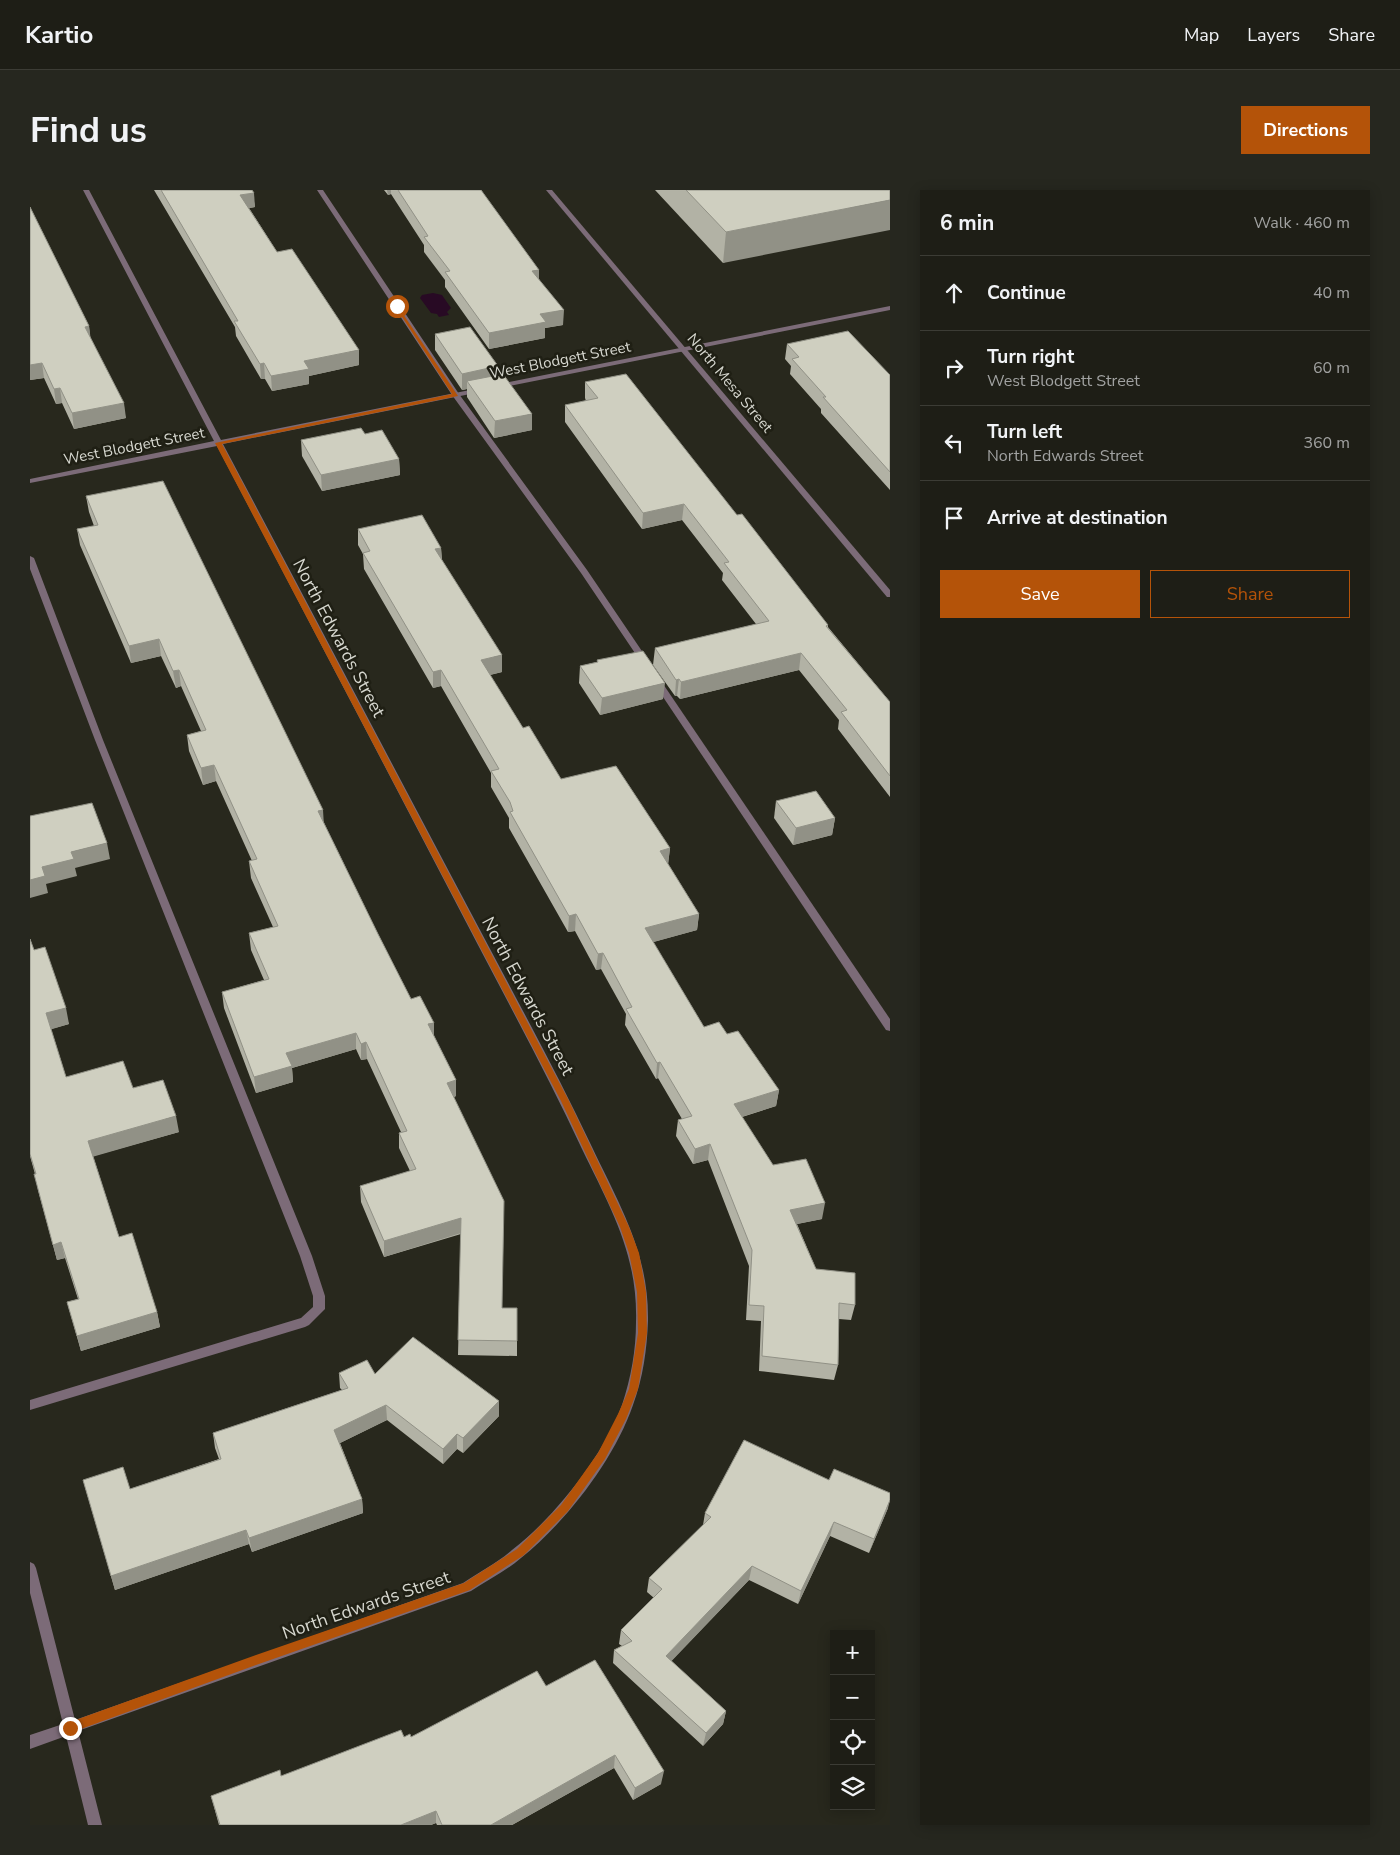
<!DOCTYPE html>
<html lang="en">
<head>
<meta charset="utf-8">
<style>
  body { margin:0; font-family:"Nunito Sans",sans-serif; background:#26271f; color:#f1f3f6 }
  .controls { position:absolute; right:15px; bottom:15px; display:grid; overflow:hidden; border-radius:0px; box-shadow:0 2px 12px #0003 }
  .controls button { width:45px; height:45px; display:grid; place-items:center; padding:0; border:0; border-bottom:1px solid #3c3c35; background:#1e1e16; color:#f1f3f6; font:25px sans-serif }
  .stop { position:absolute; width:15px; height:15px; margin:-11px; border:4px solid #b45309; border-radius:50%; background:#fff }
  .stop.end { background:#b45309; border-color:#fff; box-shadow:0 1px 5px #0008 }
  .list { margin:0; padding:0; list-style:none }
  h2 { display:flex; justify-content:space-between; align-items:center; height:65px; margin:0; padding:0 20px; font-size:21px }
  h2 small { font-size:16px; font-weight:400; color:#a1a2a1 }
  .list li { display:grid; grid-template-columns:32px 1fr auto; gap:15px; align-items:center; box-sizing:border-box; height:75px; padding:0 20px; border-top:1px solid #3c3c35 }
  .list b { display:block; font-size:19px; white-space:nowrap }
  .list p { margin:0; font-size:16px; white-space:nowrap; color:#a1a2a1 }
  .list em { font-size:16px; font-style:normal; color:#a1a2a1 }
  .actions { display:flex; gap:10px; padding:15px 20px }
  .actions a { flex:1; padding:11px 0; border:1px solid #b45309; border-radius:0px; text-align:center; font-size:18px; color:#b45309 }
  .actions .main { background:#b45309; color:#fff }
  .icon { flex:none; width:28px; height:28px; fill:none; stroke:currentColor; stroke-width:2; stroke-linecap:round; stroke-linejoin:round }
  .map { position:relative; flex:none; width:860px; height:1635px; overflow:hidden; border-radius:0px }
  header { display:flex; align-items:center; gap:30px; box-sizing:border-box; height:70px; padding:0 25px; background:#1e1e16; border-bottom:1px solid #3c3c35 }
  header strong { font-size:24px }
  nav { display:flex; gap:28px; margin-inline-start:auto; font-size:18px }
  .intro { display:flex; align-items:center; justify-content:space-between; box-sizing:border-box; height:120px; padding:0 30px }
  h1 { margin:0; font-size:35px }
  .button { padding:12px 22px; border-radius:0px; background:#b45309; color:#fff; font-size:18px; font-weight:700 }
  main { display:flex; gap:30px; padding:0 30px }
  aside { flex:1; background:#1e1e16; border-radius:0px; box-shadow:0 2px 12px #0003 }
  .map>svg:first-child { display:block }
</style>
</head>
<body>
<header>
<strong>Kartio</strong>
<nav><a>Map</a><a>Layers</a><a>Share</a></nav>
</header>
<div class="intro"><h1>Find us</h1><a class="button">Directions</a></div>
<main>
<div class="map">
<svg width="860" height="1635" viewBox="0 0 860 1635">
  <rect width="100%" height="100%" fill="#28281d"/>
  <!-- water -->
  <path fill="#280a24" d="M403 103 412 105 421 118 417 122 419 125 409 127 407 124 401 123 390 108 392 105Z"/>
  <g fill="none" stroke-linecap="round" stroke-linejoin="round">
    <!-- service -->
    <g fill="#7c6b78" fill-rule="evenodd">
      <path d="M287 0H293L429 204 557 380 620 473 619 475H613L551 383 422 205Z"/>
      <path d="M0 366 4 368 73 550 282 1066 295 1106V1119L279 1135 275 1137 0 1220V1210L271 1128 283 1117V1106L270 1066 65 550 0 379Z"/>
      <path d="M626 487 629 488 860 829V841L856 840 623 492 622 490 623 488Z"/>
    </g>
    <!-- minor -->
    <g fill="#7c6b78" fill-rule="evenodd">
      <path d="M53 0H59L191 250 450 198 454 200 450 202 193 254C282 422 370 589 459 757 494 823 530 889 562 957 590 1016 619 1063 618 1131 617 1159 613 1188 603 1215 584 1270 536 1332 491 1368 476 1381 458 1390 441 1401L48 1541 72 1635H58L36 1546 0 1559V1545L33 1534 0 1403V1372L4 1374 6 1378 45 1530 433 1393C449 1382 467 1373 482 1360 524 1328 574 1265 592 1215 601 1188 606 1160 606 1132 608 1064 580 1017 552 959 520 890 483 822 448 755 361 588 274 422 187 256L0 293V289L184 251Z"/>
      <path d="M860 116V120L469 198 465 196 469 194Z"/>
    </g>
    <!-- tertiary -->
    <path fill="#7c6b78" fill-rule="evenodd" d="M516 0H522L860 400V407H857Z"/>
  </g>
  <!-- wall -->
  <g fill="#b2b2a5">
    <path d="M124 0H222L225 17 219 18 247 62 329 175 279 186V194L242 201 235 189H231L206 146 205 137Z"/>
    <path d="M354 0H451L509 89 533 135 515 138V148L459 159 415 97V90L394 62V55L361 4 358 5Z"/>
    <path d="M625 0H860L693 73Z"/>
    <path d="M0 17 59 136 60 147 96 228 44 239 32 213 26 214 14 188 0 190Z"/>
    <path d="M405 144 468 176V185L502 240 464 248 437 207V199L432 200 405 160Z"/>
    <path d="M757 154 860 185V300L791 223V219L760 184 761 176 755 169Z"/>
    <path d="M555 192 707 325 798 435V437L860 512V607L808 539 809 530 769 480 650 509 647 506H645L623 475 625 458 726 434 692 390 693 383 652 330 612 339 535 232V215L556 211 555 208Z"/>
    <path d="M335 244 369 269 370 285 292 301 272 266 271 250Z"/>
    <path d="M56 306 294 633 348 744 381 809 404 846 426 890V906L424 907 472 1118 487 1151V1166L428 1165 431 1044 354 1067 331 1012 330 996 380 981 369 958V943L371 942 337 869 331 870 326 859 262 878 263 892 226 903 194 818 192 802 234 790 221 760 219 743 243 737 221 688 219 671H222L186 591 173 595 159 561 157 545 171 541 151 496 146 498 131 466 101 473 50 355 47 339 64 336 59 322Z"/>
    <path d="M328 339 411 358 412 370 472 482 460 485 493 538 531 589 640 658 638 674 669 724 667 740 623 752 674 837 697 844 749 900 746 916 712 927 743 975 792 1029 767 1034 786 1079 825 1115 821 1130 809 1129 808 1175 804 1190 729 1181 731 1131 716 1130 719 1076 678 970 663 974 646 946 648 930 652 929 628 888 626 889 595 835 596 824 571 779 566 780 545 741 538 742 479 638V628L461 597V583L411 496 403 498 334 379 333 364 328 355Z"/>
    <path d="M567 470 633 509 570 525 549 493 550 476 567 472Z"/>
    <path d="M746 611 805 628 802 645 763 655 744 628Z"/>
    <path d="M0 749 4 760 39 834 21 839 36 887 103 898 149 942 63 966 89 1047 127 1122 130 1137 51 1161 37 1112 48 1109 35 1068 27 1070 8 1000 5 984 0 966Z"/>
    <path d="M309 1183 345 1184 469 1211V1226L433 1263 427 1259 413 1274 357 1230 310 1253 332 1309 333 1323 222 1362 219 1354 85 1400 53 1290 100 1299 189 1269 185 1258 183 1243 312 1200 310 1198Z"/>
    <path d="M858 1318 839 1363 800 1346 768 1414 719 1390 641 1471 696 1521 693 1534 673 1556 583 1473 584 1460 592 1456 589 1454 591 1440 624 1408 617 1402 619 1388 673 1335 675 1323Z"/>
    <path d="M516 1496 631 1594 603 1610 584 1578 482 1635H407L406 1633 401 1635H189L181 1606 251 1586 374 1547H381Z"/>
  </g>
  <!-- shaded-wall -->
  <g fill="#919186">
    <path d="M357 0H361V4L358 5Z"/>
    <path d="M224 3 225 17 211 20 210 5Z"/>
    <path d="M860 10V40L693 73 696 42Z"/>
    <path d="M509 80V95L502 81Z"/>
    <path d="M534 120 533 135 515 138V148L459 159V143L510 124Z"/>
    <path d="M59 136 61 151 55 137Z"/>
    <path d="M329 160V175L279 186V194L242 201 241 186 274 171Z"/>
    <path d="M12 173 14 188 0 190V175Z"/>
    <path d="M234 173 235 189H231L230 174Z"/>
    <path d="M468 176V193L437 191V199L432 200V184Z"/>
    <path d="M30 198 32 213 26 214 24 199Z"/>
    <path d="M94 213 96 228 44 239 42 223Z"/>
    <path d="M502 224V240L464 248 465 231Z"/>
    <path d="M369 269 370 285 292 301 291 285Z"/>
    <path d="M654 314 652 330 612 339 613 323Z"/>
    <path d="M411 358 412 374 405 359Z"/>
    <path d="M129 449 131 466 101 473 99 456Z"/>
    <path d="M771 463 769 480 650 509 651 492Z"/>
    <path d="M472 465V482L451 487V470Z"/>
    <path d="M149 480 151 496 146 498 143 481Z"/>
    <path d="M411 480V496L403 498V482Z"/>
    <path d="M649 489 647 506H645L646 490Z"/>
    <path d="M635 493 633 509 570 525 572 508Z"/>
    <path d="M184 575 186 591 173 595 171 578Z"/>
    <path d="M293 620 294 636 288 621Z"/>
    <path d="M805 628 802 645 763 655 766 638Z"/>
    <path d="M77 653 80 669 45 678 47 686 16 694 18 703 0 708V690L12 677 41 662Z"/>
    <path d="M640 658 638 675 630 661Z"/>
    <path d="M546 724 545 741 538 742 539 726Z"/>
    <path d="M669 724 667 740 613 755 615 738Z"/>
    <path d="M573 763 571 779 566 780 568 764Z"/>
    <path d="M36 818 39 834 19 840 16 823Z"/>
    <path d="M404 833V849L398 834Z"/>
    <path d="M326 843V859L262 878 263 892 226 903 224 887 256 863Z"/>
    <path d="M336 852 337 869 331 870V854Z"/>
    <path d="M630 872 628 888 626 889 627 873Z"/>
    <path d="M426 890V906L417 909V893Z"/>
    <path d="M749 900 746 916 702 930 704 914Z"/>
    <path d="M146 926 149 942 62 967 58 951Z"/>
    <path d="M680 954 678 970 663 974 665 959Z"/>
    <path d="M795 1013 792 1029 757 1036 760 1020Z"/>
    <path d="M431 1028V1043L354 1067V1051Z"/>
    <path d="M31 1052 35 1068 27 1070 23 1055Z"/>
    <path d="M127 1122 130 1137 51 1161 47 1146Z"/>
    <path d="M469 1211V1226L433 1263V1248Z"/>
    <path d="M356 1215 357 1230 306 1255 304 1240Z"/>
    <path d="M427 1244V1259L413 1274V1259Z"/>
    <path d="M332 1309 333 1323 222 1362 219 1348Z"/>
    <path d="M860 1310 858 1318 839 1363 844 1349Z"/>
    <path d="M804 1332 800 1346 768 1414 771 1401Z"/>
    <path d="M216 1340 219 1354 85 1400 81 1386Z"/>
    <path d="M722 1376 719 1390 633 1480 636 1466Z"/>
    <path d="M696 1521 693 1534 673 1556 676 1543Z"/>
    <path d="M585 1565 584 1578 482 1635H461Z"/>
    <path d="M634 1581 631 1594 603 1610 605 1598Z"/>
    <path d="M406 1621V1633L401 1635H371Z"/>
  </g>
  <!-- building -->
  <g fill="#cfcfc0" stroke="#919186">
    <path d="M131 0H222L224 3 210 5 247 62 262 59 329 160 274 171 279 179 241 186 234 173 230 174 204 131H208Z"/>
    <path d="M368 0H451L509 80 502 81 534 120 510 124 516 132 459 143 415 82 420 81 394 47 398 46Z"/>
    <path d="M656 0H860V10L696 42Z"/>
    <path d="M0 17 59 136 55 137 94 213 42 223 30 198 24 199 12 173 0 175Z"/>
    <path d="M440 137 468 176 432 184 405 144Z"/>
    <path d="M818 141 860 185V282L793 207H796L762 169 769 167 757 154Z"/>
    <path d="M473 184 502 224 465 231 437 191Z"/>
    <path d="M596 184 707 325 712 324 798 435 796 436 860 512V586L811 522 817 520 771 463 651 492 649 489 646 490 625 458 739 431 694 373 699 372 654 314 613 323 535 215 568 208 555 192Z"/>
    <path d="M331 238 335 244 352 240 369 269 291 285 271 250Z"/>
    <path d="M133 291 293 620 288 621 348 744 381 809 390 806 404 833 398 834 426 890 417 893 474 1011 472 1118H487V1151L428 1150 431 1028 354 1051 330 996 386 979 369 943 377 941 336 852 331 854 326 843 256 863 262 876 224 887 192 802 239 789 219 743 248 736 219 671 227 669 184 575 171 578 157 545 176 540 149 480 143 481 129 449 99 456 47 339 68 335 56 306Z"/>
    <path d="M392 325 411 358 405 359 472 465 451 470 493 538 499 536 531 589 586 576 640 658 630 661 669 724 615 738 674 837 689 832 697 844 708 841 749 900 704 914 743 975 776 969 795 1013 760 1020 786 1079 825 1083V1115L809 1113 808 1175 732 1166 734 1116 719 1115 722 1060 680 954 665 959 648 930 662 926 630 872 627 873 596 819 602 817 573 763 568 764 546 724 539 726 480 622 483 621 480 612 461 581 469 579 411 480 403 482 333 363 340 361 328 339Z"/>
    <path d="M613 461 635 493 572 508 550 476 568 472 567 470Z"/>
    <path d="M786 601 805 628 766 638 746 611Z"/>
    <path d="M62 613 77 653 41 662 44 669 12 677 15 686 0 690V626Z"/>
    <path d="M0 749 4 760 15 757 36 818 16 823 36 887 93 871 103 898 133 890 146 926 58 951 89 1047 102 1043 127 1122 47 1146 37 1112 49 1109 31 1052 23 1055 4 984H6L0 964Z"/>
    <path d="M383 1147 469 1211 433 1248 427 1244 413 1259 356 1215 304 1240 332 1309 219 1348 216 1340 81 1386 53 1290 93 1277 100 1299 191 1269 183 1243 318 1198 309 1183 337 1170 345 1184Z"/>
    <path d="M714 1250 799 1290 804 1279 860 1303V1310L844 1349 804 1332 771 1401 722 1376 636 1466 696 1521 676 1543 584 1460 602 1451 591 1440 632 1399 619 1388 681 1327 675 1323Z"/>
    <path d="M565 1470 634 1581 605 1598 585 1565 461 1635H412L406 1621 371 1635H190L181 1606 250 1580 251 1586 371 1540 374 1547 380 1544 381 1547 507 1481 516 1496Z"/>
  </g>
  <!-- route -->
  <path fill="#b45309" d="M367 115 428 206 192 254 539 911 599 1037 609 1063 616 1102 617 1143 608 1199 596 1229 575 1269 538 1321 494 1365 440 1400 226 1475 40 1543 37 1541 35 1538 37 1534 40 1532 226 1465 434 1393 487 1359 531 1315 568 1263 588 1224 599 1199 608 1143 607 1102 599 1063 590 1037 531 911 185 253 422 204 365 116Z"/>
  <g text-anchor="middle" stroke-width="5" stroke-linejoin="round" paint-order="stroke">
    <!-- far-street labels -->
    <g font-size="15" fill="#d6d7cf" stroke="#1f1f14">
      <text transform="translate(530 170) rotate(-11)" y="5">West Blodgett Street</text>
      <text transform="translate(700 193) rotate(50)" y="5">North Mesa Street</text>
      <text transform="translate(104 256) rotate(-11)" y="5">West Blodgett Street</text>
    </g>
    <!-- street labels -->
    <g font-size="18" fill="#d6d7cf" stroke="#1f1f14">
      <text transform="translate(309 448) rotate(62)" y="6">North Edwards Street</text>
      <text transform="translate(498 806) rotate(62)" y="6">North Edwards Street</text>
      <text transform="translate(336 1415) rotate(-19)" y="6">North Edwards Street</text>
    </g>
  </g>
</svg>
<div class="controls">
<button>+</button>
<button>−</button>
<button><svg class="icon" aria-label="locate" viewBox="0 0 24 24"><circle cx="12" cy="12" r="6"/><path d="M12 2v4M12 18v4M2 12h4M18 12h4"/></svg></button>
<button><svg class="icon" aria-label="layers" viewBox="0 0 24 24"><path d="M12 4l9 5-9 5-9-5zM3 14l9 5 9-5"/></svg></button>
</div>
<div class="stop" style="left:367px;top:116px"></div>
<div class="stop end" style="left:40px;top:1538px"></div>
</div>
<aside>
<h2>6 min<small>Walk · 460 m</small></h2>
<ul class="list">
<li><svg class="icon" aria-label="ahead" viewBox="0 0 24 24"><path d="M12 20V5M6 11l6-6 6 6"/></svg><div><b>Continue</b></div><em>40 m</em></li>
<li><svg class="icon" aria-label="right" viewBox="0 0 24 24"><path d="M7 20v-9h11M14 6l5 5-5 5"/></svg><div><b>Turn right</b><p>West Blodgett Street</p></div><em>60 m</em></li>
<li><svg class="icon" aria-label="left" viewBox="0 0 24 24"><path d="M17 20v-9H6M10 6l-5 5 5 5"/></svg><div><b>Turn left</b><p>North Edwards Street</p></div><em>360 m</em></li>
<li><svg class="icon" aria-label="arrive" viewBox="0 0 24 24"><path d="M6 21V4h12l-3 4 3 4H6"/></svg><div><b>Arrive at destination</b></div></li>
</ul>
<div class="actions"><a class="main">Save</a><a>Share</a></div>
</aside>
</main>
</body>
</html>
